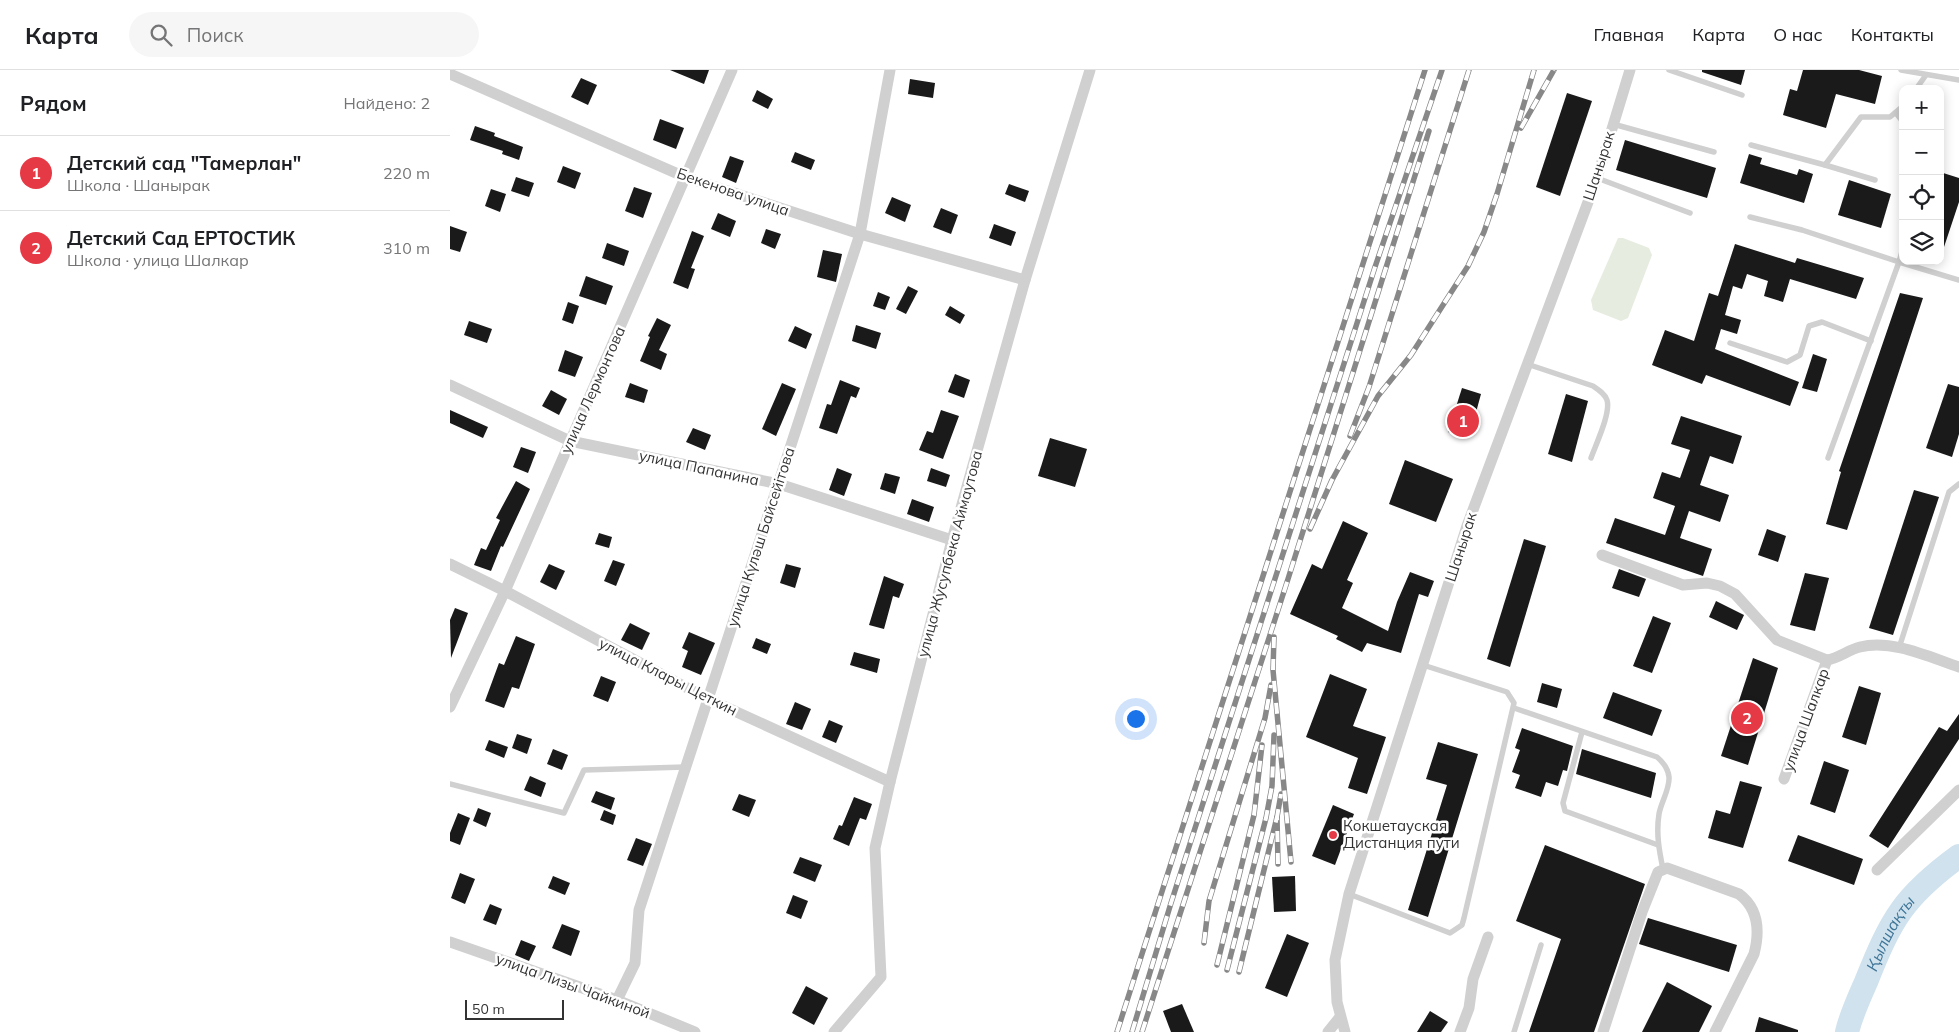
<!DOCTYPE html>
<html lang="ru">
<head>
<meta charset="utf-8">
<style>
  body { margin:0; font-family:Mulish,sans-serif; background:#f6f6f6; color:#202124 }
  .controls { position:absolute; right:15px; top:15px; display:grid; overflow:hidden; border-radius:10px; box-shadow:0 2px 12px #0003 }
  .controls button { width:45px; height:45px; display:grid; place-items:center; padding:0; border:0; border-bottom:1px solid #e0e0e0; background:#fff; color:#202124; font:25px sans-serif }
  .scale { position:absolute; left:15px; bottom:12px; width:99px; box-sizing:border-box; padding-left:5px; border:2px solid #333; border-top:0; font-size:14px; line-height:18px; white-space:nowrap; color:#333; -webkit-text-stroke:4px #fff; paint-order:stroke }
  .you { position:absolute; left:685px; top:648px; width:18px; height:18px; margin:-12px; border:4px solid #fff; border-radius:50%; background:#1a73e8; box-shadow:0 0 0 8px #1a73e833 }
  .badge { display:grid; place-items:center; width:32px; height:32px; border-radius:50%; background:#e63946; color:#fff; font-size:16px; font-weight:700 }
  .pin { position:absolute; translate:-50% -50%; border:2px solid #fff; box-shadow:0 1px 5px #0006 }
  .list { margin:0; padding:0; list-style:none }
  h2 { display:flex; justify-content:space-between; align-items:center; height:65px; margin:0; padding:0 20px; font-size:21px }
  h2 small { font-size:16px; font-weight:400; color:#757577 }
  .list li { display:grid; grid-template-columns:32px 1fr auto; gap:15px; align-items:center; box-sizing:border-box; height:75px; padding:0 20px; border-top:1px solid #e0e0e0 }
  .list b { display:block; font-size:19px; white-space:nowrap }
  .list p { margin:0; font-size:16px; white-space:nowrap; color:#757577 }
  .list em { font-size:16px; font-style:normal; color:#757577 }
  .icon { flex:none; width:28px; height:28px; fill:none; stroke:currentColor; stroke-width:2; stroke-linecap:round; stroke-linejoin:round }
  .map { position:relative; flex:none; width:1509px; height:962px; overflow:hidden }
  header { display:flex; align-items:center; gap:30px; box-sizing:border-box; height:70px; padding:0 25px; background:#fff; border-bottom:1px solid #e0e0e0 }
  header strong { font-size:24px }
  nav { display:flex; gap:28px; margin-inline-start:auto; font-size:18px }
  .search { width:350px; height:45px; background:#f6f6f6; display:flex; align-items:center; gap:12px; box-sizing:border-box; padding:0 18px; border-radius:28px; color:#757577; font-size:19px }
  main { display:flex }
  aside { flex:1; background:#fff }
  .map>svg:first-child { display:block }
</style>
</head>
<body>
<header>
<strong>Карта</strong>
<div class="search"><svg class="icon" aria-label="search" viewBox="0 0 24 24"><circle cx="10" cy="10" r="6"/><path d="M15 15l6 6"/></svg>Поиск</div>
<nav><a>Главная</a><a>Карта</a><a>О нас</a><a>Контакты</a></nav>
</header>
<main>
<aside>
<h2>Рядом<small>Найдено: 2</small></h2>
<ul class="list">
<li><span class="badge">1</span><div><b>Детский сад &quot;Тамерлан&quot;</b><p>Школа · Шанырак</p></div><em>220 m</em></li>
<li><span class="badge">2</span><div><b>Детский Сад ЕРТОСТИК</b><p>Школа · улица Шалкар</p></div><em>310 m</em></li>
</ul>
</aside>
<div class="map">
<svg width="1509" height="962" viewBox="0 0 1509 962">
  <rect width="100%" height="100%" fill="#fff"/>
  <!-- green -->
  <path fill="#e6ecdf" d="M1168 168H1173L1199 178 1202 185 1178 248 1171 251 1143 240 1141 230Z"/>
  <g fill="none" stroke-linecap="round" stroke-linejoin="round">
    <!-- river -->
    <path stroke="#cfe2ee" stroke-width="24" id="s1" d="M1397 962C1401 945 1409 928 1416 912 1441 849 1454 826 1509 786"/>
  </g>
  <!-- building -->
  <g fill="#1a1a1a">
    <path d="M220 0H259L254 14Z"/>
    <path d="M1252 0H1295L1291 15 1252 2Z"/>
    <path d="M1353 0H1409L1432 6 1425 34 1386 24 1376 58 1333 45 1340 19 1347 21Z"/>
    <path d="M131 8 147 15 138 35 121 27Z"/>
    <path d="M460 9 485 13 483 28 458 24Z"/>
    <path d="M307 20 323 29 318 39 302 31Z"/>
    <path d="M1117 23 1142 31 1110 126 1086 117Z"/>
    <path d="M210 49 234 58 226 79 203 70Z"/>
    <path d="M25 56 45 63 44 66 73 77 69 90 52 84 53 81 20 70Z"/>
    <path d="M1175 70 1266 98 1257 128 1166 100Z"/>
    <path d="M345 82 365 90 361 100 341 92Z"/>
    <path d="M1299 84 1312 88 1310 94 1347 105 1349 99 1363 104 1354 133 1290 113Z"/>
    <path d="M280 86 294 91 286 113 272 107Z"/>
    <path d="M113 96 131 103 125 119 107 112Z"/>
    <path d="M1490 102 1509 108V132L1492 183H1490Z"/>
    <path d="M66 107 84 113 79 127 61 121Z"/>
    <path d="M1399 110 1441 124 1431 158 1388 145Z"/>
    <path d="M559 114 579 121 575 132 555 124Z"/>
    <path d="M184 117 202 123 193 148 175 141Z"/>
    <path d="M41 119 56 124 50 142 35 136Z"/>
    <path d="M442 127 461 135 455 152 435 143Z"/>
    <path d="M491 138 508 145 501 164 483 157Z"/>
    <path d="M268 143 286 151 280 167 261 159Z"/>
    <path d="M544 154 566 162 561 176 539 168Z"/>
    <path d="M0 156 17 162 10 182 0 179Z"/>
    <path d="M316 159 331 164 325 179 311 173Z"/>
    <path d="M242 161 254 166 241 198 245 199 238 219 223 213Z"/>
    <path d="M157 173 179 181 174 196 152 188Z"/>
    <path d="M1285 174 1345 193 1347 188 1414 208 1406 229 1340 209 1333 232 1314 226 1318 211 1297 204 1292 219 1283 216 1275 245 1291 250 1287 264 1271 259 1265 279 1349 312 1340 336 1256 305 1252 314 1202 295 1215 260 1244 271 1259 223 1268 226Z"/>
    <path d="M373 180 392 184 386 212 367 207Z"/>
    <path d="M136 206 163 216 156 235 129 226Z"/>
    <path d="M458 216 468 221 456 244 446 239Z"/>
    <path d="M428 222 440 227 435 240 423 236Z"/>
    <path d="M1450 223 1473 228 1397 460 1376 454 1391 402 1389 401Z"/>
    <path d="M118 232 129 236 123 254 112 250Z"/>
    <path d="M500 236 515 245 510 254 495 245Z"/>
    <path d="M207 248 221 255 209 280 217 284 211 300 190 291 200 267 198 266Z"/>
    <path d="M19 251 42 259 37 273 14 265Z"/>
    <path d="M406 255 431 263 426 279 402 271Z"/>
    <path d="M345 256 362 264 356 279 338 271Z"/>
    <path d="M115 280 133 287 125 307 108 301Z"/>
    <path d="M1363 284 1377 289 1367 322 1352 318Z"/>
    <path d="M505 304 520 310 514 328 498 322Z"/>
    <path d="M390 310 410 318 406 328 401 326 387 364 369 358 377 334 381 335Z"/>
    <path d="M180 313 198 320 194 333 175 327Z"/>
    <path d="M332 313 346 319 326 366 312 359Z"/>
    <path d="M1498 314 1509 317V364L1502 387 1476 378Z"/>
    <path d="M1012 318 1031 324 1019 368 998 362Z"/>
    <path d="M101 320 117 329 109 345 92 336Z"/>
    <path d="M1116 324 1138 331 1122 392 1098 384Z"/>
    <path d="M0 340 38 357 33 368 0 353Z"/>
    <path d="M491 340 509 346 493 389 469 380 477 361 483 363Z"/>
    <path d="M1231 346 1292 366 1283 394 1260 386 1250 415 1279 425 1270 452 1239 441 1230 468 1262 479 1253 506 1156 473 1165 448 1215 465 1225 436 1203 428 1212 402 1230 408 1240 380 1221 374Z"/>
    <path d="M243 358 261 365 255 380 236 372Z"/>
    <path d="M600 368 637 379 625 417 588 406Z"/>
    <path d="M71 377 86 382 78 403 63 397Z"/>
    <path d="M955 390 1003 409 986 452 939 434Z"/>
    <path d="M387 398 402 404 394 426 379 420Z"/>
    <path d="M481 398 500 405 496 417 477 411Z"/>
    <path d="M435 403 450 407 445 424 430 419Z"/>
    <path d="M66 411 80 419 53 477 51 476 41 501 24 495 31 478 36 480 50 450 46 448Z"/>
    <path d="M1464 420 1489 427 1443 565 1419 558Z"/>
    <path d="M462 429 484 437 479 452 457 444Z"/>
    <path d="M893 451 918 463 897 510 903 513 892 538 938 561 947 532 960 502 984 511 978 527 969 524 951 583 917 573 912 582 886 569 888 566 840 544 862 494 872 499Z"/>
    <path d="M1317 459 1336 466 1328 492 1308 485Z"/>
    <path d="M149 463 162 467 159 478 145 474Z"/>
    <path d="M1074 469 1096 476 1060 597 1037 589Z"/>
    <path d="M163 490 175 494 166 516 154 511Z"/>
    <path d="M99 494 115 501 106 520 90 512Z"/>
    <path d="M336 494 351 498 345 518 330 513Z"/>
    <path d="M1169 499 1196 509 1189 527 1162 518Z"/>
    <path d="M1355 503 1379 508 1365 561 1340 555Z"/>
    <path d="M434 506 454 514 449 528 443 526 434 559 419 555Z"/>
    <path d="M1266 531 1294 545 1287 560 1259 547Z"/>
    <path d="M5 538 18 543 1 588 0 550Z"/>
    <path d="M1203 546 1221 553 1202 603 1183 596Z"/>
    <path d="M180 553 200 563 192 580 171 570Z"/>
    <path d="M239 562 265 573 251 605 232 597 238 581 232 578Z"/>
    <path d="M66 566 85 574 69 619 62 617 54 638 35 631 49 593 54 595Z"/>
    <path d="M306 568 321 574 317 584 302 578Z"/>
    <path d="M404 582 430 589 427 603 400 595Z"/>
    <path d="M1303 588 1328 598 1298 695 1271 686Z"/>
    <path d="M880 604 917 619 903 656 936 667 917 724 898 718 908 688 856 667Z"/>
    <path d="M151 606 166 612 158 632 143 626Z"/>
    <path d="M1092 613 1112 619 1107 638 1087 632Z"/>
    <path d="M1409 616 1431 623 1416 675 1392 667Z"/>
    <path d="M1163 622 1212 640 1202 666 1153 648Z"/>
    <path d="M345 632 361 639 352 660 336 654Z"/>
    <path d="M1509 644V669L1438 778 1419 766 1489 657 1497 661Z"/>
    <path d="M379 650 393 656 386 673 372 667Z"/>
    <path d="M1072 658 1123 676 1117 701 1113 700 1108 716 1096 712 1091 727 1065 718 1070 705 1062 702 1070 680 1065 678Z"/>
    <path d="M67 664 82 669 77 684 62 678Z"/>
    <path d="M39 670 58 677 54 688 35 680Z"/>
    <path d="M988 672 1028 684 978 847 958 840 997 715 976 709Z"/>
    <path d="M103 679 118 685 112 700 97 694Z"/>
    <path d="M1132 679 1206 703 1201 728 1126 704Z"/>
    <path d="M1374 691 1399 700 1385 743 1360 734Z"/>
    <path d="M80 706 96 713 91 727 74 720Z"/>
    <path d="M1290 711 1312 717 1293 778 1258 768 1266 740 1280 744Z"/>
    <path d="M146 721 165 728 161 740 141 732Z"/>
    <path d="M289 724 306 730 299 747 282 740Z"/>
    <path d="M404 727 422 734 416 750 410 748 399 776 383 769 389 755 392 756Z"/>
    <path d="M883 735 904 744 885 795 862 786Z"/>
    <path d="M28 738 41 743 36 757 23 751Z"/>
    <path d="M154 740 166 745 163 755 150 750Z"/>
    <path d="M8 743 20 748 10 775 0 771V763Z"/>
    <path d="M1348 765 1413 789 1404 815 1338 791Z"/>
    <path d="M186 768 202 774 193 796 177 790Z"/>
    <path d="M1095 775 1195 814 1144 962H1079L1111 869 1066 851Z"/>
    <path d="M350 787 372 795 365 812 343 803Z"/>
    <path d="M10 803 25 809 15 834 1 828Z"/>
    <path d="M103 806 120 813 115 825 98 818Z"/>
    <path d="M845 806 846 841 824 842 822 807Z"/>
    <path d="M343 825 358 831 351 849 336 843Z"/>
    <path d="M40 834 52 839 46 855 33 850Z"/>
    <path d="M1198 848 1287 875 1279 902 1189 874Z"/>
    <path d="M112 854 130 861 121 886 102 878Z"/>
    <path d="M837 864 859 873 837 927 815 918Z"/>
    <path d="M71 870 86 876 79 891 65 885Z"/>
    <path d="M1217 912 1262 936 1249 962H1192Z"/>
    <path d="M356 916 378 928 364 955 342 943Z"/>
    <path d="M732 934 744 962H721L713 941Z"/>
    <path d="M980 941 998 952 991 962H967Z"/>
    <path d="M1309 947 1348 960V962H1305Z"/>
  </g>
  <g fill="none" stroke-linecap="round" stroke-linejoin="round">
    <!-- lane -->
    <g stroke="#d0d0d0" stroke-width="5.5">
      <path d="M1219 0 1292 25"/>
      <path d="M1451 0 1509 10"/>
      <path d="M1466 19 1476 5"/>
      <path d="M1446 43 1453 52"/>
      <path d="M1163 54 1264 82"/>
      <path d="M1301 75 1375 95 1411 47H1440L1453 36"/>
      <path d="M1375 95 1425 110"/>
      <path d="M1147 108 1240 143"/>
      <path d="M1300 147 1352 160 1449 192 1453 178"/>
      <path d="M1280 273 1337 292 1350 285 1359 256 1372 252 1421 271"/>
      <path d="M1077 294 1143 316C1149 320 1155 324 1157 330 1161 343 1146 374 1141 388"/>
      <path d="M1378 388 1449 192 1509 210"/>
      <path d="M1449 578 1499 422 1509 414"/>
      <path d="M1064 638 1207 687C1213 692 1218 698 1219 707 1220 719 1211 732 1209 744 1206 763 1209 780 1213 799"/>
      <path d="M1132 662 1113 733 1115 741 1208 775"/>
      <path d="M0 714 114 743 134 700 235 697"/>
      <path d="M899 824 1000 863 1012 855 1014 848 1064 633 1057 622 973 595"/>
      <path d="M1064 962 1091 875"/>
    </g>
    <!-- street -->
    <g stroke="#d0d0d0" stroke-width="11">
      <path d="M0 4 235 107 410 164 575 210"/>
      <path d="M0 315 120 371 329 414 502 470"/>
      <path d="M1152 485 1233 515 1257 513 1270 516 1285 524 1327 570 1377 590C1389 588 1398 580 1410 577 1442 569 1479 587 1509 597"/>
      <path d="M0 494 55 521 258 629 440 712"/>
      <path d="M0 637 55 521 282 0"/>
      <path d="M1334 709 1377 590"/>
      <path d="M1427 800 1509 720"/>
      <path d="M0 872 167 930 245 962"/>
      <path d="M167 930 185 893 189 840 410 164 440 0"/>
      <path d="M384 962 431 907 425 778 440 712 502 470 575 210 640 0"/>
      <path d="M878 962 890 947"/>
      <path d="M895 962 887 932 885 890 899 824 1017 456 1147 108 1180 0"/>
      <path d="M1010 962 1019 938 1023 909 1038 867"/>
      <path d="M1153 962 1192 842 1208 802 1217 798 1289 824C1309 839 1310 861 1304 884L1265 962"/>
    </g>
    <!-- rail casing -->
    <g stroke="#888" stroke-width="5.5">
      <g id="rail">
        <path d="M1071 58 1104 0"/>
        <path d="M900 366 919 317 1019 0"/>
        <path d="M860 459 882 410 928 326 961 285 1018 196 1034 162 1047 124 1084 0"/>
        <path d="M824 567 823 600 841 792"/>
        <path d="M828 794 827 747 831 724"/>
        <path d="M754 873 759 831 815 648 821 615"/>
        <path d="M767 895 804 745 812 675"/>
        <path d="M777 900 816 748 822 716 824 665"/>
        <path d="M789 902 827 747"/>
        <path d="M667 962 975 0"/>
        <path d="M682 962 721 833 925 197 992 0"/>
        <path d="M692 962 838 509 979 61"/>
      </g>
    </g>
    <!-- rail -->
    <use href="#rail" stroke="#fff" stroke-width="4" stroke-dasharray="11" stroke-linecap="butt"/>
  </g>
  <!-- markers -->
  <circle fill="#e63946" stroke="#fff" stroke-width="2" cx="883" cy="765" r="5"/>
  <g text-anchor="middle" stroke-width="5" stroke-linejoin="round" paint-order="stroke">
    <!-- street labels -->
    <g font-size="15" fill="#333" stroke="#fff">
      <text transform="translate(1149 96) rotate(-72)" y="5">Шанырак</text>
      <text transform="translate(283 122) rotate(19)" y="5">Бекенова улица</text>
      <text transform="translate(143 320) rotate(-66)" y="5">улица Лермонтова</text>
      <text transform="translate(249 398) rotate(12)" y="5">улица Папанина</text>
      <text transform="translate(311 467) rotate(-72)" y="5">улица Күләш Байсейітова</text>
      <text transform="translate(1011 477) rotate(-72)" y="5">Шанырак</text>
      <text transform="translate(500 484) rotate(-75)" y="5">улица Жусупбека Аймаутова</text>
      <text transform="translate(218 607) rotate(27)" y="5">улица Клары Цеткин</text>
      <text transform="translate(1356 650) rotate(-70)" y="5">улица Шалкар</text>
      <text transform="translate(123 916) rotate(20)" y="5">улица Лизы Чайкиной</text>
    </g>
    <!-- poi labels -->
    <g font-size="15" fill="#333" stroke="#fff" text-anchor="start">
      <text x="893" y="761">Кокшетауская<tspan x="893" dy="17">Дистанция пути</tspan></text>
    </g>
    <!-- water labels -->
    <g font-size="16" font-style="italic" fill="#3f7597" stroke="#fff">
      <text dy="6" stroke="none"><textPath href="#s1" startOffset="108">Қылшақты</textPath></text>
    </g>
  </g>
</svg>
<div class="controls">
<button>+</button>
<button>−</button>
<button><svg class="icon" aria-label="locate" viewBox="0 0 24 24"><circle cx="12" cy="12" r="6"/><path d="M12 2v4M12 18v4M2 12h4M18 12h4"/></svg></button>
<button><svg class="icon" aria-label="layers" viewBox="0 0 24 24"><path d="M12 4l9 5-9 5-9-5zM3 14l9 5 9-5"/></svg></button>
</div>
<div class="scale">50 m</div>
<div class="you"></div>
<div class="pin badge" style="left:1013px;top:351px">1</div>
<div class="pin badge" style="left:1297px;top:648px">2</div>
</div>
</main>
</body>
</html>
